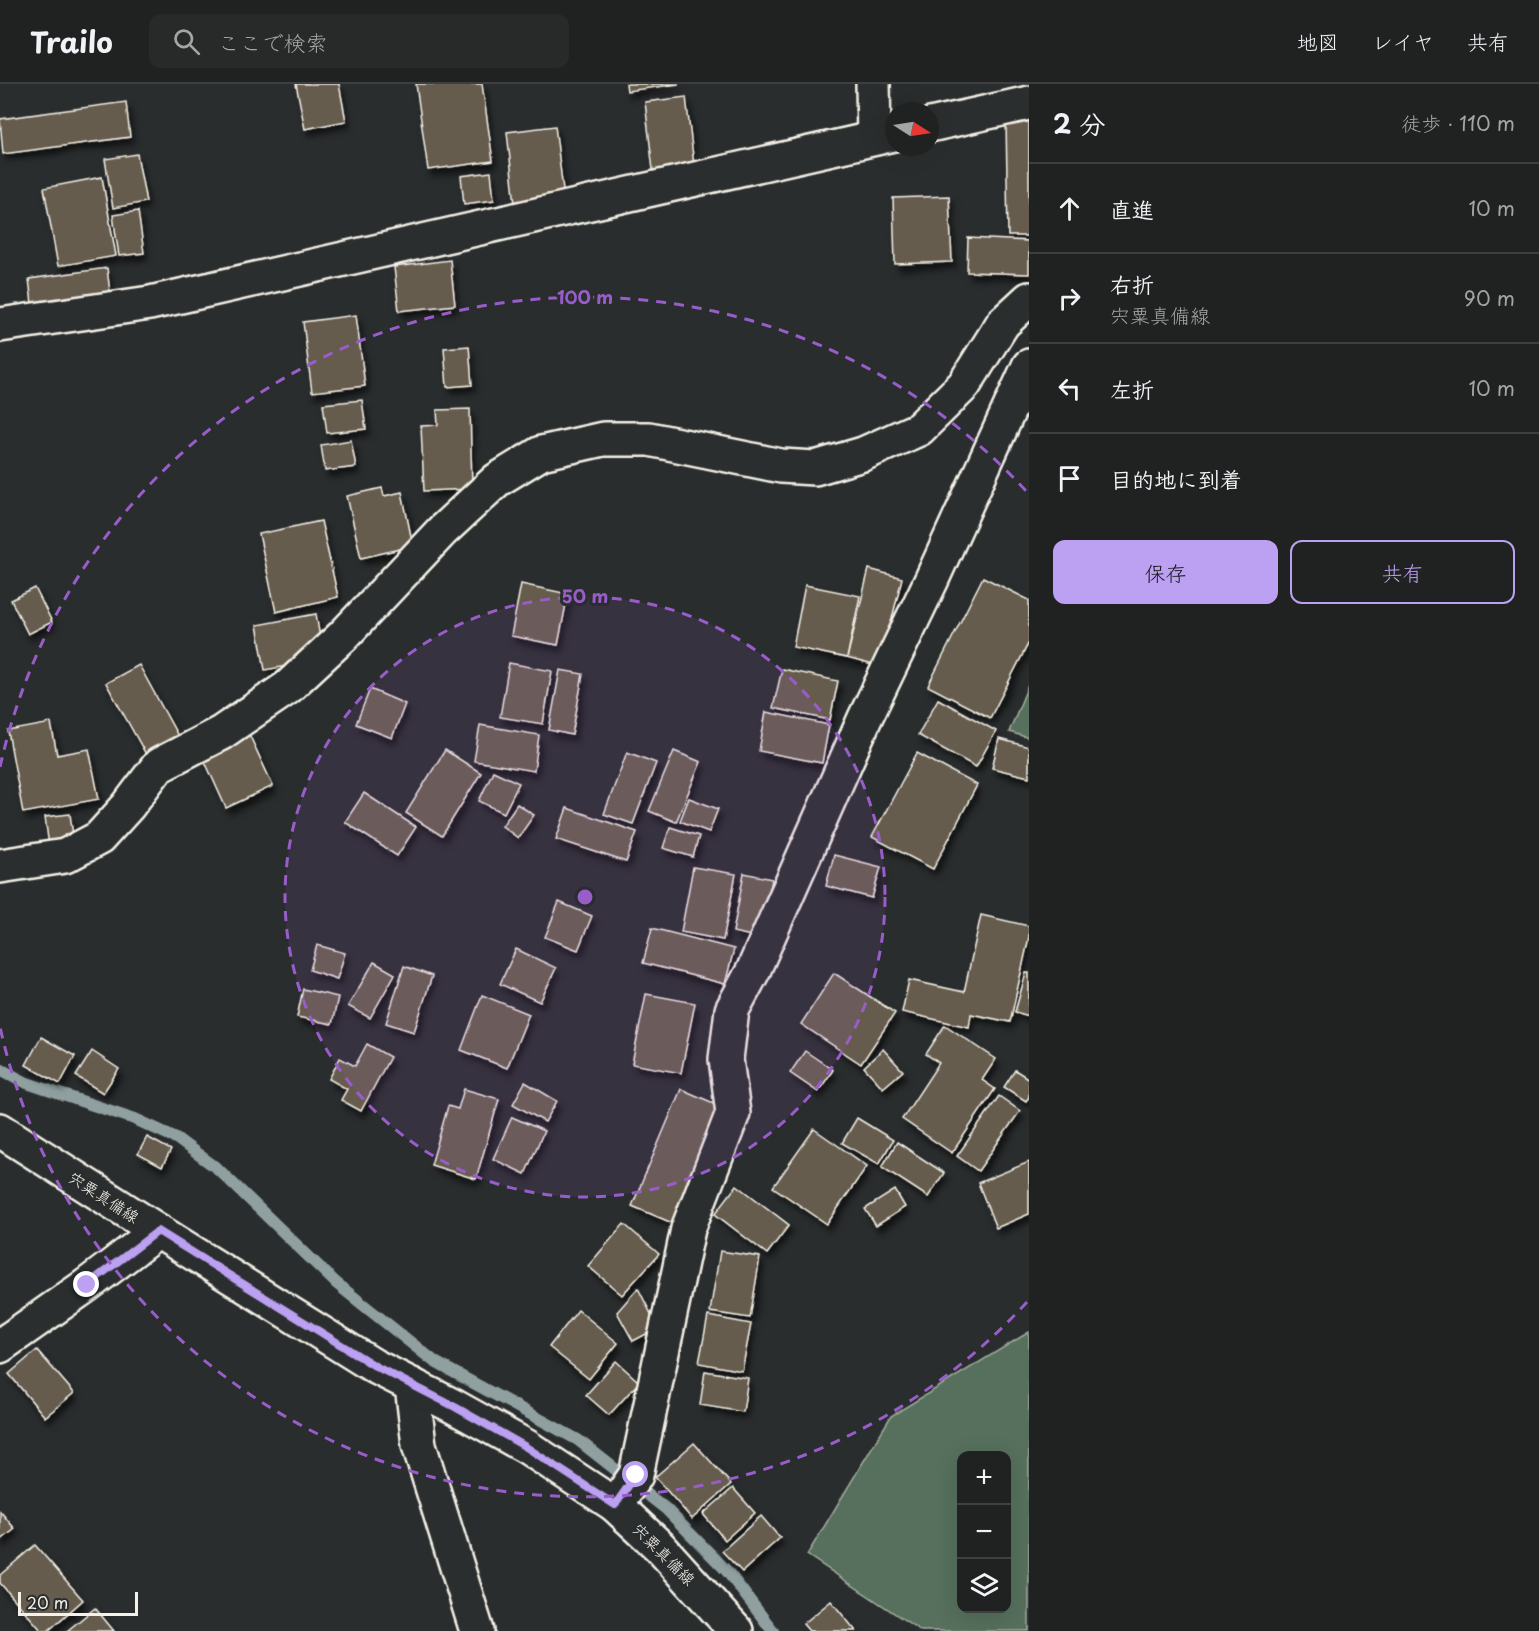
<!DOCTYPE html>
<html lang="ja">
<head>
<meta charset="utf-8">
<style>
  body { margin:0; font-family:"Playpen Sans","Klee One",sans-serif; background:#282a2a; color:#f1f3f6 }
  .controls { position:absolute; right:18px; bottom:18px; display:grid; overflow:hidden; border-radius:12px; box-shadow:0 6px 24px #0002 }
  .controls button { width:54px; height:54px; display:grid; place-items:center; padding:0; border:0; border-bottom:2px solid #3d3f40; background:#202222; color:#f1f3f6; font:30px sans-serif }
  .compass { position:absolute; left:885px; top:18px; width:54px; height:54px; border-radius:50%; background:#202222; box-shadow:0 6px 24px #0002; rotate:102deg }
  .scale { position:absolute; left:18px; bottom:15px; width:120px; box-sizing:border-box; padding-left:6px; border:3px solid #f4f1e8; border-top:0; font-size:16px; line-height:21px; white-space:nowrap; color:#f4f1e8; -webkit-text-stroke:4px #2a2d2e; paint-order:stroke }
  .stop { position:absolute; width:18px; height:18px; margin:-14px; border:4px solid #bca0f2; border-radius:50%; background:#fff }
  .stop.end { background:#bca0f2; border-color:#fff; box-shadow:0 2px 6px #0008 }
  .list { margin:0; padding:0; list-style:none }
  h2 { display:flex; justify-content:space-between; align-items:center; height:78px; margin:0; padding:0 24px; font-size:26px }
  h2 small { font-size:20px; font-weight:400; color:#a2a4a5 }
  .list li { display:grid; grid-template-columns:39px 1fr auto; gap:18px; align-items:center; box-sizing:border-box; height:90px; padding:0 24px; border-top:2px solid #3d3f40 }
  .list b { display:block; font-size:22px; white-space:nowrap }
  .list p { margin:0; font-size:20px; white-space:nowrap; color:#a2a4a5 }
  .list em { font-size:20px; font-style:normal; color:#a2a4a5 }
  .actions { display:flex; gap:12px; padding:18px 24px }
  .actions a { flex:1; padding:14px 0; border:2px solid #bca0f2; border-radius:12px; text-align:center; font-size:21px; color:#bca0f2 }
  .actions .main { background:#bca0f2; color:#111 }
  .icon { flex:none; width:33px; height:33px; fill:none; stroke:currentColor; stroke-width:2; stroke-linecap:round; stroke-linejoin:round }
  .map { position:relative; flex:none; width:1029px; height:1547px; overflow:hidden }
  header { display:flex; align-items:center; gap:36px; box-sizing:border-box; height:84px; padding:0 30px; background:#202222; border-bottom:2px solid #3d3f40 }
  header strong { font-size:28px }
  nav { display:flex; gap:33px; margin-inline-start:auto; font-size:21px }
  .search { width:420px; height:54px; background:#282a2a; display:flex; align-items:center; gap:15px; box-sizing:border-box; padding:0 21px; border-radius:12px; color:#a2a4a5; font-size:22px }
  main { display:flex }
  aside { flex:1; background:#202222 }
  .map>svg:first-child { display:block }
</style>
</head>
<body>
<header>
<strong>Trailo</strong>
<div class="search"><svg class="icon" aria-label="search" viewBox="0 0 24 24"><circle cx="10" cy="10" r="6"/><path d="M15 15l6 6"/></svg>ここで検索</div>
<nav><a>地図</a><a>レイヤ</a><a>共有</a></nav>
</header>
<main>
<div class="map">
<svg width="1029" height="1547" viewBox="0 0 1029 1547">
  <defs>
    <filter id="shadow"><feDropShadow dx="3.5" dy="6" stdDeviation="3" flood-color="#0009"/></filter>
  </defs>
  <rect width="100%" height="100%" fill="#2a2d2e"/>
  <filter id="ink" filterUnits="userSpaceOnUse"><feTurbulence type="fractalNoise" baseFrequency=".0167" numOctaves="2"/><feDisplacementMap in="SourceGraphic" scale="12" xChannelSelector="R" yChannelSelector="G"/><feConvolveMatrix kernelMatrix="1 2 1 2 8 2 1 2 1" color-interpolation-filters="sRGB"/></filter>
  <g filter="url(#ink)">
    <!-- green -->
    <g fill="#566f5d" stroke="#a5b0a2" stroke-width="1.5" fill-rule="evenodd">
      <path d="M1029 599V654L1009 648Z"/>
      <path d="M1029 1248V1547H921L807 1471 891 1332ZM962 1372H1006V1524H962Z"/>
    </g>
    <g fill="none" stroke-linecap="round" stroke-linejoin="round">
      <!-- stream -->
      <path stroke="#90a0a0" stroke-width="12" d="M0 985 27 999 135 1035 176 1054 218 1085 336 1199 435 1278 578 1356 666 1425 727 1487 773 1547"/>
    </g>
    <!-- building -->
    <g fill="#665c4d" stroke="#f4f1e8" stroke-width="1.5" filter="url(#shadow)">
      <path d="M296 0H339L346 37 305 45Z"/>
      <path d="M416 0H482L493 77 428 86Z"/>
      <path d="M626 0H679L627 7Z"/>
      <path d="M686 13 694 81 653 86 645 18Z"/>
      <path d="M126 18 130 53 3 70 0 35Z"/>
      <path d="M1006 36H1029V152H1008Z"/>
      <path d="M555 42 564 114 515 120 507 48Z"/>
      <path d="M137 70 146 118 113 124 105 75Z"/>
      <path d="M491 88 494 116 464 120 461 92Z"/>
      <path d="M102 93 116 172 58 182 44 104Z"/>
      <path d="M949 112 952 178 895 180 893 114Z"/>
      <path d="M138 127 144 169 119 172 113 131Z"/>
      <path d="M968 154 1029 157V190L967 188Z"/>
      <path d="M450 176 455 221 399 227 394 183Z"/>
      <path d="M107 184 111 217 33 228 29 195Z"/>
      <path d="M356 231 365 302 312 308 303 238Z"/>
      <path d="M469 262 472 301 447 303 444 264Z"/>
      <path d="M362 316 366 345 327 349 323 320Z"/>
      <path d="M470 325 472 405 424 407 421 342 438 341 437 326Z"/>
      <path d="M351 356 356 383 325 387 321 361Z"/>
      <path d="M382 404 384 412 402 408 413 462 361 474 347 412Z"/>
      <path d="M321 437 338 513 276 528 259 450Z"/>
      <path d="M869 485 902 494 880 583 847 574Z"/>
      <path d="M983 493 1029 516V558L990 634 928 602Z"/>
      <path d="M521 500 568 510 558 561 511 552Z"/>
      <path d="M805 501 860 512 847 574 793 563Z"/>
      <path d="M35 504 52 538 28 550 11 516Z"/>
      <path d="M316 530 321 560 306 563 309 578 265 586 257 541Z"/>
      <path d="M509 579 552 587 543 640 500 633Z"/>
      <path d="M139 581 179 654 147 672 106 599Z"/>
      <path d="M782 585 838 597 830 636 773 624Z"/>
      <path d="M560 586 583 590 572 651 549 646Z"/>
      <path d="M370 605 405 620 392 654 356 640Z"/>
      <path d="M938 615 996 647 976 683 918 651Z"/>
      <path d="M766 628 829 641 822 679 759 667Z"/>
      <path d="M51 639 57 671 89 665 99 715 23 729 8 647Z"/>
      <path d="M480 641 539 651 534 687 474 677Z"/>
      <path d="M249 650 273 702 226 724 202 671Z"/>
      <path d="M999 655 1029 663V693L992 684Z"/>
      <path d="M445 666 481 689 442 752 406 729Z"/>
      <path d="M674 667 701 678 676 738 649 727Z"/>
      <path d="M627 668 656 679 633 740 604 730Z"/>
      <path d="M917 669 977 701 933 785 872 753Z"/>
      <path d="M493 687 519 699 504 729 479 717Z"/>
      <path d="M364 709 416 743 397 772 345 738Z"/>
      <path d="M689 714 718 725 709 748 680 737Z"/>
      <path d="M517 720 534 731 518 754 502 742Z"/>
      <path d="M567 724 637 748 626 778 556 755Z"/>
      <path d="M70 730 74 759 49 762 45 733Z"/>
      <path d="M670 743 699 752 693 773 663 764Z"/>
      <path d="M834 771 881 783 872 814 826 802Z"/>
      <path d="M693 783 736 790 723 856 681 848Z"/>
      <path d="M744 789 772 795 761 854 733 848Z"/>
      <path d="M559 818 592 832 578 866 545 853Z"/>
      <path d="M981 831 1029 842V853L1010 938 971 930 969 943 902 928 909 896 964 908Z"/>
      <path d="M652 844 734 865 725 900 643 879Z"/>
      <path d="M317 861 345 869 337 895 310 886Z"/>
      <path d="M516 865 556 884 540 918 500 900Z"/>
      <path d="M374 878 395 890 370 934 348 922Z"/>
      <path d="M404 882 432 892 414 948 386 939Z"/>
      <path d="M834 889 895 929 861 980 801 940Z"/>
      <path d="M1026 889H1029V932L1015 928Z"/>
      <path d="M303 905 338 913 332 940 297 933Z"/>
      <path d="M646 910 695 919 681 989 632 980Z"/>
      <path d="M482 911 529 930 507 984 461 966Z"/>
      <path d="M945 941 996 975 982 996 995 1005 952 1069 902 1035 939 979 926 970Z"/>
      <path d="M41 953 75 972 60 1000 26 981Z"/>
      <path d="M367 960 390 973 361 1027 341 1016 347 1005 329 995 340 974 355 982Z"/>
      <path d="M883 965 903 987 883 1004 864 983Z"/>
      <path d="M92 967 119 985 103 1009 76 992Z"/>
      <path d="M805 967 833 986 818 1008 790 989Z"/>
      <path d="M1015 986 1029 995V1013L1026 1017 1004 1003Z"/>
      <path d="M525 998 557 1017 545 1038 513 1020Z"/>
      <path d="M464 1005 499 1015 476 1095 431 1081 448 1022 458 1025Z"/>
      <path d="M681 1005 725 1024 677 1141 632 1122Z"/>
      <path d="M999 1012 1020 1027 978 1087 957 1072Z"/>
      <path d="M512 1033 544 1047 525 1090 493 1075Z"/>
      <path d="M857 1034 893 1056 879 1080 842 1059Z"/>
      <path d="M814 1045 867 1082 827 1140 773 1103Z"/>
      <path d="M147 1053 171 1066 162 1083 138 1070Z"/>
      <path d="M897 1058 944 1089 928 1113 882 1083Z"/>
      <path d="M1029 1078V1130L996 1144 978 1099Z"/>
      <path d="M737 1101 789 1141 767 1170 715 1130Z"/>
      <path d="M895 1106 905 1123 876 1142 865 1125Z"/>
      <path d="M624 1140 659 1170 622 1211 588 1182Z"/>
      <path d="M720 1167 760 1173 750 1234 710 1228Z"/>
      <path d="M638 1204 658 1244 633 1257 617 1228Z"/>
      <path d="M578 1226 618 1259 589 1295 549 1263Z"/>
      <path d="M708 1232 751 1240 742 1287 699 1279Z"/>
      <path d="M37 1266 74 1309 45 1333 9 1290Z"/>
      <path d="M616 1277 639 1298 609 1331 586 1311Z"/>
      <path d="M705 1287 748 1294 743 1328 700 1321Z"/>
      <path d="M694 1359 731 1400 692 1435 655 1393Z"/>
      <path d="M733 1404 755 1429 725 1456 703 1430Z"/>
      <path d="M0 1427 15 1445 0 1457Z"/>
      <path d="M761 1432 780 1454 742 1488 722 1467Z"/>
      <path d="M35 1461 83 1516 48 1547H42L0 1499V1491Z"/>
      <path d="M831 1517 856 1547H809L803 1540Z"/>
      <path d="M95 1524 114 1547H67Z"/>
    </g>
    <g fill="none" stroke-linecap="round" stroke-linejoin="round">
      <!-- minor casing -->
      <g stroke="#f4f1e8" stroke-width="38">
        <g id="minor">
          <path d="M873 0 874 54"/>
          <path d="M930 41 1029 19"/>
          <path d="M0 241 150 219 894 50"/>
          <path d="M0 782 65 772 99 754 128 722 159 681 221 649 287 604 343 552 442 447 497 396 541 369 603 355H649L781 382 815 384 863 370 919 345 964 301 1003 239 1029 215"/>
          <path d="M0 1262 87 1201 158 1147"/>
          <path d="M412 1301 419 1361 477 1547"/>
          <path d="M615 1421 636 1391 688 1145 733 1029 726 975 732 926 753 887 865 634 932 495 1029 282"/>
        </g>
      </g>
      <!-- secondary casing -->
      <g stroke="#f4f1e8" stroke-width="38">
        <path id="secondary" d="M0 1046 158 1147 374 1282 455 1323 527 1363 615 1421 659 1462 736 1547"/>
      </g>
      <!-- minor -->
      <use href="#minor" stroke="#2a2d2e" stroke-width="33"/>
      <!-- secondary -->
      <use href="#secondary" stroke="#2a2d2e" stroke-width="33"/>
    </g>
  </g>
  <g fill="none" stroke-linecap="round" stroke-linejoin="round" filter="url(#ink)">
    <!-- route -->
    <path stroke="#bca0f2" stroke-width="8" d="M87 1201 158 1147 375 1282 455 1323 526 1363 615 1421 636 1391"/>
  </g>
  <!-- distance rings -->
  <circle cx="585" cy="813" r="300" fill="#995dc9" fill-opacity=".12"/>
  <g fill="none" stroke="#995dc9" stroke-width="3" stroke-dasharray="10 8">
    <circle cx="585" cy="813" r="300"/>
    <path d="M1027 1218A599 599 0 0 1 0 943M0 683A599 599 0 0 1 1027 408"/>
  </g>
  <g text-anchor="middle" stroke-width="6" stroke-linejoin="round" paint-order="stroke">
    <!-- street labels -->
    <g font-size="16" fill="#f4f1e8" stroke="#2a2d2e">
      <text transform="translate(104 1113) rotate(33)" y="6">宍粟真備線</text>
      <text transform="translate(664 1470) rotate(45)" y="6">宍粟真備線</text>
    </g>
  </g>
  <circle cx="585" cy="813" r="9" fill="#995dc9" stroke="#2a2d2e" stroke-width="3"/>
  <g font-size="18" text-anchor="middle" font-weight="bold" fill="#995dc9" stroke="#2a2d2e" stroke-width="6" stroke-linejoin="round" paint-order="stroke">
    <text x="585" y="220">100 m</text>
    <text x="585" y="519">50 m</text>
  </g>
</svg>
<div class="controls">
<button>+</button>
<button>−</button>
<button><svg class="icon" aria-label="layers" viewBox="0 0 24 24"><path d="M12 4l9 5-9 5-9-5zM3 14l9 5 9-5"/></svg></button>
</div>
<svg class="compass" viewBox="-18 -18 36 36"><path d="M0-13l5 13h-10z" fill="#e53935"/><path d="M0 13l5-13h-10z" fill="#a2a4a5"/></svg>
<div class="scale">20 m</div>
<div class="stop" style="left:636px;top:1391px"></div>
<div class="stop end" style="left:87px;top:1201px"></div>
</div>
<aside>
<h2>2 分<small>徒歩 · 110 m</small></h2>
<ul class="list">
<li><svg class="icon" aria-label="ahead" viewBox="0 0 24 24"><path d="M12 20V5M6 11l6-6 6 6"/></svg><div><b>直進</b></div><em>10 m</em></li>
<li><svg class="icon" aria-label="right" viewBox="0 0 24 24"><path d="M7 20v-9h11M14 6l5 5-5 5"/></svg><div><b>右折</b><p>宍粟真備線</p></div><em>90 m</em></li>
<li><svg class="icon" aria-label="left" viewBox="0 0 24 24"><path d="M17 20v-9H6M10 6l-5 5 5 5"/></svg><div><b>左折</b></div><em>10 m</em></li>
<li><svg class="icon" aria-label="arrive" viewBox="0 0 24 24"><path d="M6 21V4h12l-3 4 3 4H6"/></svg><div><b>目的地に到着</b></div></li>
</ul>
<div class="actions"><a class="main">保存</a><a>共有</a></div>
</aside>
</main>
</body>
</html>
